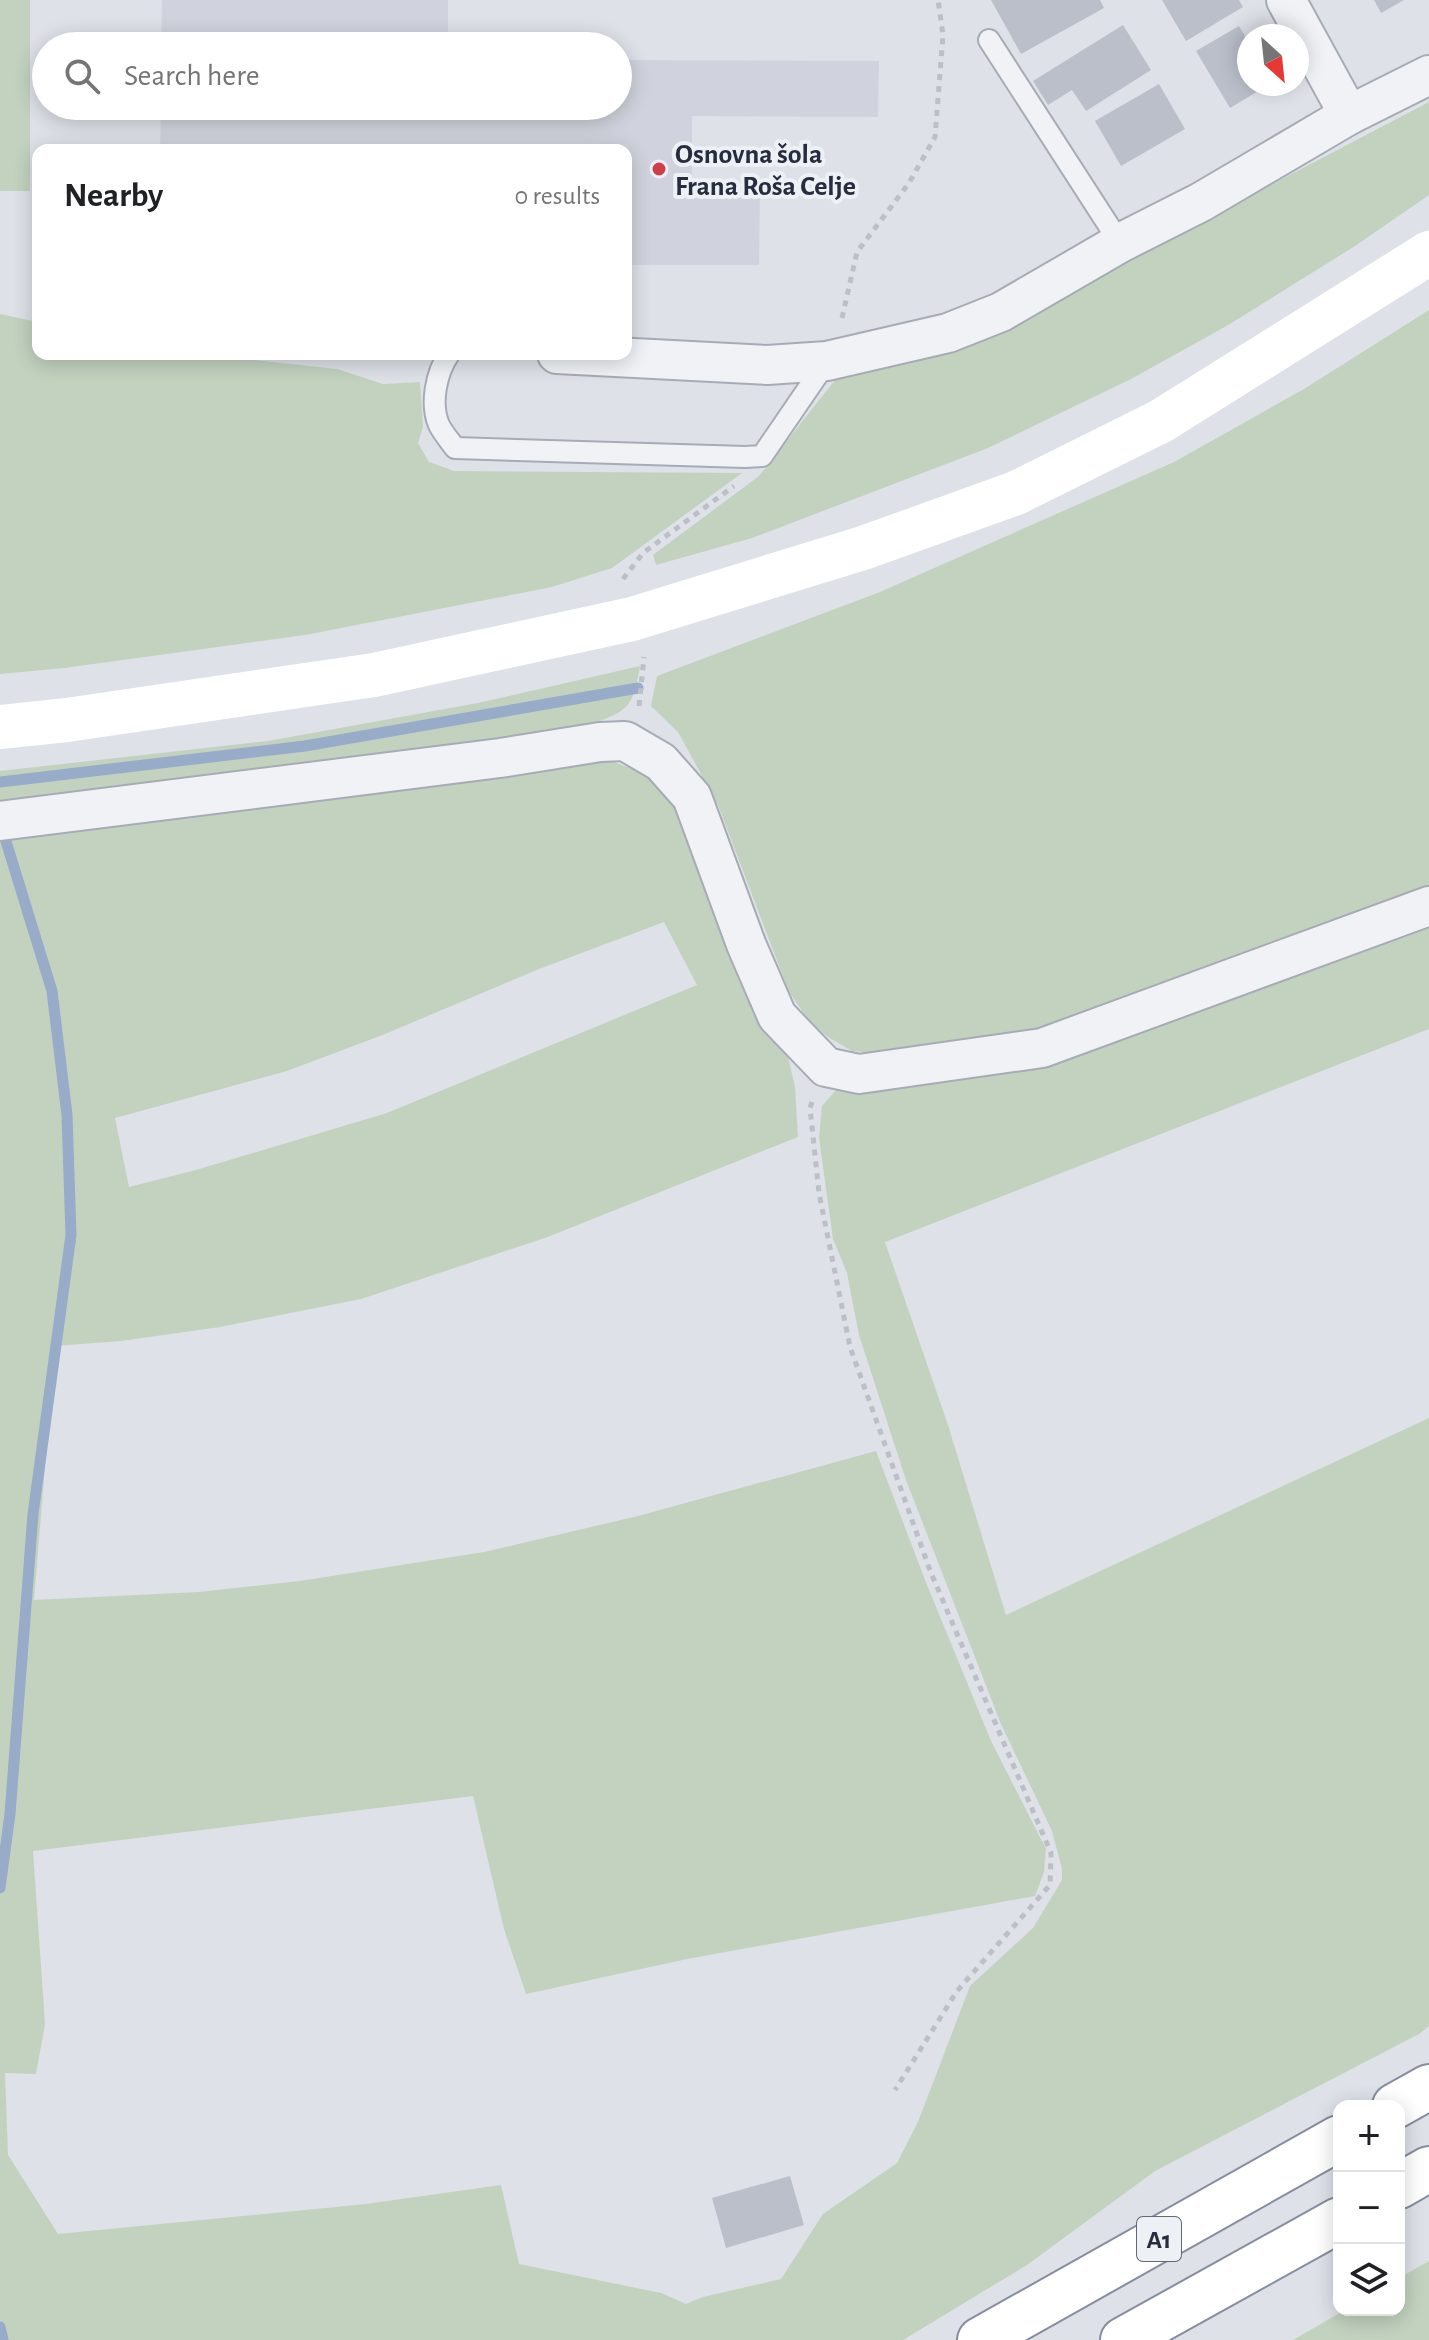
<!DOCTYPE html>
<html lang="en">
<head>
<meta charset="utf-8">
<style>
  body { margin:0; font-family:"Alegreya Sans",sans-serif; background:#f6f6f6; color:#202124 }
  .controls { position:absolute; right:24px; bottom:24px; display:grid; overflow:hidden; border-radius:16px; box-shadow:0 4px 20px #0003 }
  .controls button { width:72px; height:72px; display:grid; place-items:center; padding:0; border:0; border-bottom:2px solid #e0e0e0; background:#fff; color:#202124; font:40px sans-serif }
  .compass { position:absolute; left:1237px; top:24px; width:72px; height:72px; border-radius:50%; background:#fff; box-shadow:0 4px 20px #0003; rotate:153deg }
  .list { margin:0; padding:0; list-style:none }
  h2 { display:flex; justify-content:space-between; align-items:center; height:104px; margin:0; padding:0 32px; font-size:34px }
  h2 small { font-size:26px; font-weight:400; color:#757577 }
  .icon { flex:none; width:44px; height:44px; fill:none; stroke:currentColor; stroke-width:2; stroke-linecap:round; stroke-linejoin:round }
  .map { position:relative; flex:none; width:1429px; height:2340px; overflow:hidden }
  .search { position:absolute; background:#fff; box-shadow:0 4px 20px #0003; left:32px; top:32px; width:600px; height:88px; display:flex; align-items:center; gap:20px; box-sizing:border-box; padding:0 28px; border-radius:44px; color:#757577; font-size:30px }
  .panel { position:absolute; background:#fff; box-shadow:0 4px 20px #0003; left:32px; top:144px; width:600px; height:216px; border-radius:16px }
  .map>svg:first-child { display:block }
</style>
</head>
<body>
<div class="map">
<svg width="1429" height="2340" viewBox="0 0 1429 2340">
  <rect width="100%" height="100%" fill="#dee1e8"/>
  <!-- built -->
  <g fill="#d0d3dd">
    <path d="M162 0H448V46H161Z"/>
    <path d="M618 60 879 61 878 117 692 116V187L760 188 759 265H626V150H160L161 106H618Z"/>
  </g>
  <!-- green -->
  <g fill="#c2d2bf" fill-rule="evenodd">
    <rect x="0" y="0" width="30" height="191"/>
    <path d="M1429 102V195L1355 246 1230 324 1131 379 988 448 752 538 656 565 653 555 759 476 839 375 1001 326Z"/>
    <path d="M1429 310V885L1359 916 1078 1020 952 1047 885 1054 852 1051 828 1037 809 1021 789 992 718 805 678 732 651 706 657 676 880 592 1174 462 1304 389Z"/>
    <path d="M0 314 38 322V354H199L337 369 383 384 420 382 423 427 418 443 429 462 454 471 742 473 612 568 552 587 305 635 64 668 0 674Z"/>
    <path d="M640 666C632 711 628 710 587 726L187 788 0 809V771L268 741 478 703Z"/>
    <path d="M590 755C623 765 650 772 676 796L785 1044 795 1087 798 1137 545 1238 361 1299 220 1327 121 1341 55 1346 34 1600 198 1592 300 1581 484 1552 638 1516 876 1451 925 1580 991 1741 1046 1849 1044 1872 1035 1896 687 1959 526 1994 504 1929 473 1796 33 1851 45 2024 36 2074 5 2073 8 2155 58 2234 366 2204 501 2185 519 2264 661 2293 686 2304 703 2297 781 2279 823 2214 897 2163 918 2122 970 1986 1033 1928 1062 1880V1869L1052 1831 1001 1724 906 1480 859 1335 847 1273 833 1239 819 1138 822 1106 838 1088 1429 922V1029L885 1242 948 1425 1006 1615 1429 1418V2026L1419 2034 1155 2171 1027 2265 903 2340H0V834ZM664 922 697 985 387 1113 196 1170 129 1187 115 1118 287 1071 385 1034 539 969Z"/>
    <path d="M1429 2261V2340H1293L1345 2310H1399V2278Z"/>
  </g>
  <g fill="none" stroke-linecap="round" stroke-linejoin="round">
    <!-- stream -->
    <g stroke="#98abc9" stroke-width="11">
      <path d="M0 782 305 746 638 688"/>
      <path d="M0 1888 10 1814 33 1514 71 1235 67 1115 52 991 1 825"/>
      <path d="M0 2327 3 2340"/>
    </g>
  </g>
  <!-- building -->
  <g fill="#bbbfca">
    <path d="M991 0H1100L1104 8 1021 54Z"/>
    <path d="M1162 0H1239L1243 7 1186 41Z"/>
    <path d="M1374 0H1404L1381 13Z"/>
    <path d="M1123 25 1151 70 1086 111 1072 90 1048 105 1033 81Z"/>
    <path d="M1239 26 1249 43V84H1270L1230 108 1196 51Z"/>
    <path d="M1159 84 1185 129 1121 166 1095 121Z"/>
    <path d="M790 2176 804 2225 726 2248 712 2198Z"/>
  </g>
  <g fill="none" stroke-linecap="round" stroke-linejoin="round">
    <!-- lane casing -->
    <g stroke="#a7abb5" stroke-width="24">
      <g id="lane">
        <path d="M989 40 1120 243"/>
        <path d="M449 354C436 373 430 404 439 425 443 433 450 441 455 448L745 457 762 456 827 361"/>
      </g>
    </g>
    <!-- street casing -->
    <g stroke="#a7abb5" stroke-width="42">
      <g id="street">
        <path d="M1286 0 1349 115"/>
        <path d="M557 354 767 365 827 361 948 333 1001 312 1120 243 1201 202 1349 115 1429 75"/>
        <path d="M0 821 500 758 600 742 625 741 661 762 692 797 746 944 777 1016 826 1067 859 1074 1042 1048 1429 906"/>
      </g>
    </g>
    <!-- highway casing -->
    <g stroke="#858d9e" stroke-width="48">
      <g id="highway">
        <path d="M1395 2106 1429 2087"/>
        <path d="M1399 2186 1429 2169"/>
        <path d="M980 2340 1339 2138"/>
        <path d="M1123 2340 1339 2220"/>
      </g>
    </g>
    <!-- path -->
    <g stroke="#bcbfc6" stroke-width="5" stroke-dasharray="6 6" stroke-linecap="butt">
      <path d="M842 318 857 252 909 183 935 137 943 35 938 0"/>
      <path d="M623 579 643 553 734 486"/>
      <path d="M639 706 644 657"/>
      <path d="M812 1102 810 1108 819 1193 850 1347 931 1573 1051 1853 1050 1885 957 1991 895 2090"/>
    </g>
    <!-- lane -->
    <use href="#lane" stroke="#f0f2f6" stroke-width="20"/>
    <!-- street -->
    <use href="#street" stroke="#f0f2f6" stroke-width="38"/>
    <!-- secondary -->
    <path stroke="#fff" stroke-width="44" d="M0 727 67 720 374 675 632 619 863 548 1016 493 1161 421 1429 253"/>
    <!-- highway -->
    <use href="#highway" stroke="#fff" stroke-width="44"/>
  </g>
  <!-- markers -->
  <circle fill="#d03f49" stroke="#edf0f5" stroke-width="3" cx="659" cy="169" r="8"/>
  <g text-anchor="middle" stroke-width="8" stroke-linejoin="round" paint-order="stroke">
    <!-- shield labels -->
    <rect fill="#edf0f5" stroke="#626875" stroke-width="2" x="1137" y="2217" width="44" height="44" rx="6"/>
    <g font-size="26" font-weight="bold" fill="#272d3e">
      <text x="1159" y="2248">A1</text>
    </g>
    <!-- poi labels -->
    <g font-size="28" font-weight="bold" fill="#272d3e" stroke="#edf0f5" text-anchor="start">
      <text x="675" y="163">Osnovna šola<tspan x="675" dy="32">Frana Roša Celje</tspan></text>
    </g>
  </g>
</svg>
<div class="controls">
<button>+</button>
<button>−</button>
<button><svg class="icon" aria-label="layers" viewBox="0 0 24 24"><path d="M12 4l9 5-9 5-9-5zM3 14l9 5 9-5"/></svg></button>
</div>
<svg class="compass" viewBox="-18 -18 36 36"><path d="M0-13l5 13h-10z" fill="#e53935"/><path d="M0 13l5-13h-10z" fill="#757577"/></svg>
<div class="search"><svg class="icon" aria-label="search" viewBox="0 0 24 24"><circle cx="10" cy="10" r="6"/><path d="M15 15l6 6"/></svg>Search here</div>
<section class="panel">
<h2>Nearby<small>0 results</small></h2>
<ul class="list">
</ul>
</section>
</div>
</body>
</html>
